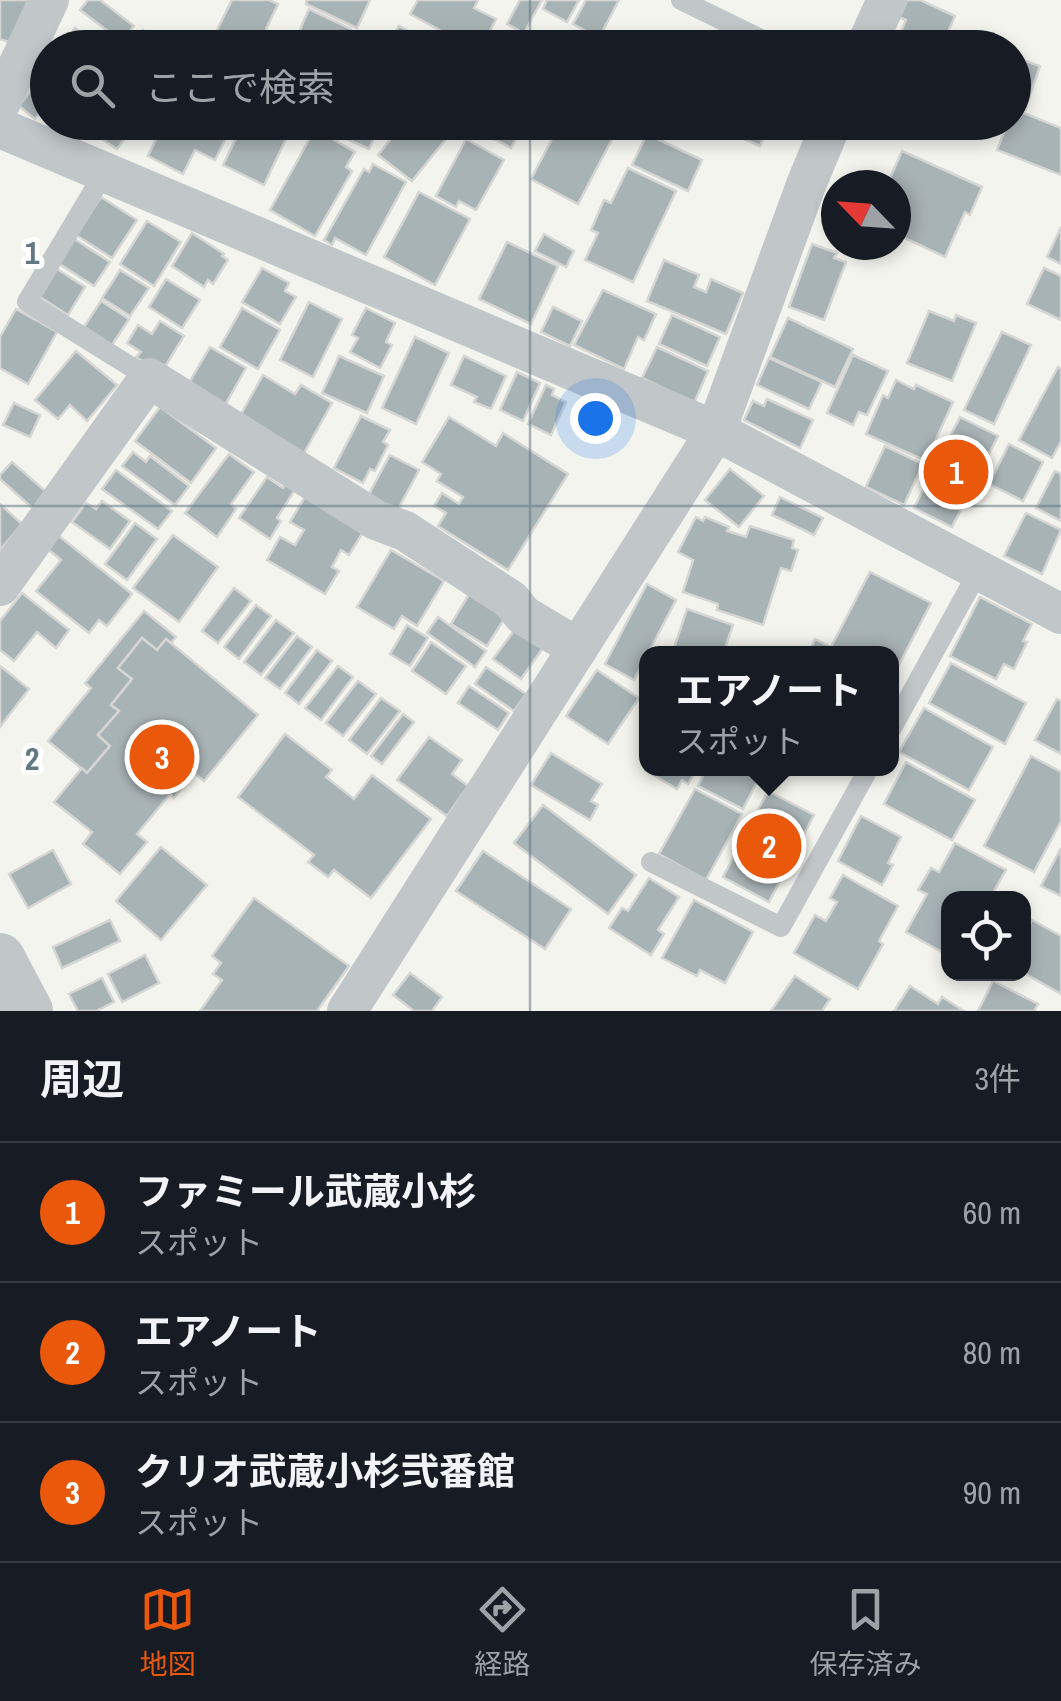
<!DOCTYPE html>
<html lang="ja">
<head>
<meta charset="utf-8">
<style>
  body { margin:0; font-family:"Archivo Narrow","Noto Sans JP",sans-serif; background:#20242c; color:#f1f3f6 }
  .controls { position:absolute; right:30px; bottom:30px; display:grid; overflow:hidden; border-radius:20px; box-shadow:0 5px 15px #0003 }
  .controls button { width:90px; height:90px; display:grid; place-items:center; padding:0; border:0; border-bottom:2px solid #363941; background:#171b24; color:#f1f3f6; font:50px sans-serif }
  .compass { position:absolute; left:821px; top:170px; width:90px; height:90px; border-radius:50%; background:#171b24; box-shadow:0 5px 15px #0003; rotate:295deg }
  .you { position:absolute; left:595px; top:418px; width:35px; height:35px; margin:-25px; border:8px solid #fff; border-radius:50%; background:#1a73e8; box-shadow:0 0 0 15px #1a73e833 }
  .badge { display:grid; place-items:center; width:65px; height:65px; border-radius:50%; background:#ea580c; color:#fff; font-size:32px; font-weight:700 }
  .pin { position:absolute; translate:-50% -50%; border:5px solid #fff; box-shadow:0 2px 10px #0006 }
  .popup { position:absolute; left:639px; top:646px; width:260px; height:130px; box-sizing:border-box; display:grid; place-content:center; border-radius:20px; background:#171b24; filter:drop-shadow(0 2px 8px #0005); font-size:32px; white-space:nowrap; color:#9ea1a6 }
  .popup b { font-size:38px; color:#f1f3f6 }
  .popup::after { content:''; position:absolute; left:50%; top:100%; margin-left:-20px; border:20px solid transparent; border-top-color:#171b24 }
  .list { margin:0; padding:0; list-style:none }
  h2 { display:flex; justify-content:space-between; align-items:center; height:130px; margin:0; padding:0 40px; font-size:42px }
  h2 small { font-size:32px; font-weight:400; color:#9ea1a6 }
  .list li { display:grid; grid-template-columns:65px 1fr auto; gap:30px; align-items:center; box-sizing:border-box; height:140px; padding:0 40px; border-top:2px solid #363941 }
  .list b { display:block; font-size:38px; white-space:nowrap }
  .list p { margin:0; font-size:32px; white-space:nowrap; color:#9ea1a6 }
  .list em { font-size:32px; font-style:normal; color:#9ea1a6 }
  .icon { flex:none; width:55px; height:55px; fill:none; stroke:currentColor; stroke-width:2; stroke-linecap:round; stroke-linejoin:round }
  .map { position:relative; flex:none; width:1061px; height:1011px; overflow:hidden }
  .search { position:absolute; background:#171b24; box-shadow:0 5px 15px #0003; left:30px; right:30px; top:30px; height:110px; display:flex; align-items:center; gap:25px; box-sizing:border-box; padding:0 35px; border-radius:55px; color:#9ea1a6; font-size:38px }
  .sheet { height:550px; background:#171b24 }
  nav { display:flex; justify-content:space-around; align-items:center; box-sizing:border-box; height:140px; border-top:2px solid #363941; background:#171b24; font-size:28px; color:#9ea1a6 }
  nav a { display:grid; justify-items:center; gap:5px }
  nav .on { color:#ea580c }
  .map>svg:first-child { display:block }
</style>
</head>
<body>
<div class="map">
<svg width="1061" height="1011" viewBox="0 0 1061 1011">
  <rect width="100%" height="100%" fill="#f4f4ef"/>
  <!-- building -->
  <g fill="#a8b3b5" stroke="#d5d5d3" stroke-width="2.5">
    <path d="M0 0H28L12 43 0 39Z"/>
    <path d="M88 0H100L134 26 121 41 80 10Z"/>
    <path d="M232 0H269L278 4 257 48H208Z"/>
    <path d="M307 0H370L357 28 306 4Z"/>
    <path d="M418 0H478L474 8 496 19 481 48H473L410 14Z"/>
    <path d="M520 0H542L524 33 507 24Z"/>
    <path d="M547 0H579L567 22 543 9Z"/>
    <path d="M586 0H619L599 38 573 24Z"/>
    <path d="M907 0H920L955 16 941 48H894L906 20 899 17Z"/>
    <path d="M309 9 351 29 342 48H332L299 32Z"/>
    <path d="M399 26 426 40 423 48H387Z"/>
    <path d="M75 28 101 48 63 45Z"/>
    <path d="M143 30 166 48H130Z"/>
    <path d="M1014 57 1040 66 1025 110 1014 106Z"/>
    <path d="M45 71 48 103 35 119 19 106Z"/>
    <path d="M1014 109 1061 128V175L997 150 1008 122H1014Z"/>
    <path d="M114 122H137L117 149 102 139Z"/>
    <path d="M164 122H193L226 138 215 160 195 150 183 174 148 156Z"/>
    <path d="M244 122H294L264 185 223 165Z"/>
    <path d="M336 122H381L369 149 332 132Z"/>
    <path d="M404 122H445L454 129 412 181 378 155Z"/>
    <path d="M463 122H525L511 148Z"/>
    <path d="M561 122H621L578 204 531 179Z"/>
    <path d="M720 122H777L775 127 768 125 760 146 718 128Z"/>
    <path d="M315 129 355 152 346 167 352 171 315 236 270 210Z"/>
    <path d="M647 134 702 160 688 191 632 165Z"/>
    <path d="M466 139 504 160 476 210 459 201 456 207 436 196Z"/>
    <path d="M902 151 982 187 970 215 965 212 945 257 896 234V185H887Z"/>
    <path d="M373 164 406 182 366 255 335 238 332 245 324 240 364 169 369 172Z"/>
    <path d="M628 168 676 191 633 282 585 260 598 233 591 230 604 200 611 203Z"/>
    <path d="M419 192 470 219 435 285 384 257Z"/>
    <path d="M101 197 137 220 112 258 76 235Z"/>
    <path d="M147 221 181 242 154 286 120 264Z"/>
    <path d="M1061 227V264L1047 257Z"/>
    <path d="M192 233 224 254 222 256 228 260 213 284 208 280 204 287 172 266Z"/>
    <path d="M544 234 574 251 566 267 535 251Z"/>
    <path d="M73 238 110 262 94 286 58 263Z"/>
    <path d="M507 242 558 266 531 324 479 299Z"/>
    <path d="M812 244 837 253 834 258 846 262 824 320 789 307Z"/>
    <path d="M664 260 699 275 694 287 706 292 711 279 743 293 726 334 647 301Z"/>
    <path d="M262 268 289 283 285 291 296 297 280 324 242 302Z"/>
    <path d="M1044 268 1061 276V320L1027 304Z"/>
    <path d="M57 269 85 287 68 315 40 297Z"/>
    <path d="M120 270 149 288 130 316 102 298Z"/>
    <path d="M166 279 200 300 182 328 149 307Z"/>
    <path d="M603 290 656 314 644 340 638 337 624 369 574 345Z"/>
    <path d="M101 301 129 319 112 345 84 327Z"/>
    <path d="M309 302 342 319 313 377 280 360Z"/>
    <path d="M553 307 582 321 570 346 541 332Z"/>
    <path d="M242 308 280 330 258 369 220 347Z"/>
    <path d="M366 308 395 323 386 342 392 345 380 368 350 352 358 338 352 335Z"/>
    <path d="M16 309 57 332 28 384 0 368V337Z"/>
    <path d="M929 311 954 321 956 315 976 323 952 381 907 363Z"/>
    <path d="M672 315 720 337 707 366 659 344Z"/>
    <path d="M788 318 853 349 835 387 770 357Z"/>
    <path d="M160 321 184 336 161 373 136 357 141 352 127 343 138 325 152 334Z"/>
    <path d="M1002 332 1031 345 994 424 964 410Z"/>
    <path d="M415 337 449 353 416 424 382 408Z"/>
    <path d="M210 347 246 368 224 407 187 386Z"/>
    <path d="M657 347 708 371 694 403 642 378Z"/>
    <path d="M76 351 117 385 87 421 70 405 58 419 35 400Z"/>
    <path d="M853 355 888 371 867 415 859 412 853 425 827 413Z"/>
    <path d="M339 356 384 376 367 413 322 393Z"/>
    <path d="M464 356 506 376 491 409 474 402 477 397 451 385Z"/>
    <path d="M769 358 822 382 809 409 757 385Z"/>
    <path d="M1058 367 1061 369V441L1052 458 1019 440Z"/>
    <path d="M517 372 540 383 523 421 500 410Z"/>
    <path d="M263 375 295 394 301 385 332 403 304 453 240 416Z"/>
    <path d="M896 380 914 389 916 385 953 402 926 461 866 434 883 395 888 398Z"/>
    <path d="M546 385 554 389 552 395 566 402 551 435 528 424Z"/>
    <path d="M767 399 813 420 800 448 744 420 753 401 764 406Z"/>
    <path d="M14 403 40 415 30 437 3 425Z"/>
    <path d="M160 407 216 448 191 483 135 441Z"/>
    <path d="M361 416 390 430 383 442 388 445 375 471 370 469 363 483 334 468Z"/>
    <path d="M449 417 496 446 503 433 568 474 508 570 438 526 446 513 434 506 442 493 459 504 463 497 437 481 441 474 422 462Z"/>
    <path d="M960 417 998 436 952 527 914 508Z"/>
    <path d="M1009 444 1043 462 1023 501 989 484Z"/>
    <path d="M885 446 923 464 904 505 866 487Z"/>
    <path d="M133 452 146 462 150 456 189 486 175 505 122 466Z"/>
    <path d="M229 454 254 472 231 504 236 509 217 537 185 513Z"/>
    <path d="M390 455 419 470 397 511 368 496Z"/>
    <path d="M12 462 51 496 37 512 0 479V475Z"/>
    <path d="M730 469 764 496 739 527 705 500Z"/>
    <path d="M116 470 172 511 158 529 102 489Z"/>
    <path d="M1055 471 1061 474V521L1036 508Z"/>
    <path d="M267 477 283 488 291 477 300 482 277 518 281 521 270 539 239 518Z"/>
    <path d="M306 495 365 529 349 555 341 550 332 567 339 571 325 594 267 560 280 537 295 545 304 530 290 522Z"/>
    <path d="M780 497 823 518 814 535 772 515Z"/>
    <path d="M102 501 130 521 110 549 72 522 86 503 96 509Z"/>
    <path d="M0 504 22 524 0 550Z"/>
    <path d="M1026 513 1061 530 1042 574 1004 556Z"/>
    <path d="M696 517 703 521 705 517 729 527 727 531 746 537 750 526 794 540 792 548 798 550 791 571 781 568 763 625 717 610 718 604 683 592 693 560 678 552Z"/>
    <path d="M135 523 157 539 127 580 105 564Z"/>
    <path d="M173 535 218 567 179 622 133 588Z"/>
    <path d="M59 536 132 594 107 626 99 620 89 633 36 591 61 560 48 549Z"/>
    <path d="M391 550 444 581 417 626 402 616 394 629 357 607Z"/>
    <path d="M870 572 931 603 892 678V654H808L815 639 831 647Z"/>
    <path d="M647 584 676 600 634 680 605 664Z"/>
    <path d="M234 588 251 601 218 643 202 631Z"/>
    <path d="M471 591 508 613 487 646 451 624Z"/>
    <path d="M22 593 69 630 56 648 37 632 14 661 0 650V621Z"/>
    <path d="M980 597 1032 624 1023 641 1027 642 1014 669 1004 664 996 679 950 656Z"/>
    <path d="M256 605 271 616 239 659 224 647Z"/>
    <path d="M687 609 733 625 723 654H672Z"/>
    <path d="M144 611 176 637 171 643 166 639 157 650 142 638 118 668 132 679 111 705 119 711 98 735 110 746 87 773 48 741 91 688 85 683Z"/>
    <path d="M438 617 486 651 475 667 427 633Z"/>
    <path d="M276 620 294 633 261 675 244 662Z"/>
    <path d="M407 625 428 638 410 666 390 654Z"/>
    <path d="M516 628 543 648 521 679 493 659Z"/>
    <path d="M297 636 312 647 280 689 265 678Z"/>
    <path d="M142 638 157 650 166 639 258 715 204 781 194 773 174 798 170 794 137 834 147 842 120 874 83 844 92 832 54 802 82 768 87 773 110 746 98 735 119 711 111 705 132 679 118 668Z"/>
    <path d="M431 642 466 666 446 694 412 671Z"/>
    <path d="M317 650 332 661 299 704 285 693Z"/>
    <path d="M951 663 1026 703 1005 744 929 703Z"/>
    <path d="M0 666 29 689 0 727Z"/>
    <path d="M338 666 353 677 321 720 305 708Z"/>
    <path d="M486 667 526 694 514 711 475 684Z"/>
    <path d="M597 670 639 698 608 744 566 716Z"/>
    <path d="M358 681 376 694 343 736 326 723Z"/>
    <path d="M469 686 509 713 498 730 458 703Z"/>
    <path d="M381 698 400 711 367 754 349 740Z"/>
    <path d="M1057 699 1061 701V754L1035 740Z"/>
    <path d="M924 708 993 747 969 790 899 752Z"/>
    <path d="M403 714 414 722 382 764 371 756Z"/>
    <path d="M285 734 332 770 326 777 354 799 372 775 431 819 371 898 334 870 328 877 308 862 314 855 238 797Z"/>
    <path d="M429 737 462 760 452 774 468 786 447 816 397 780Z"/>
    <path d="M551 753 602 784 591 801 598 805 590 820 531 785Z"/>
    <path d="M1031 756 1061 772V821L1034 872 984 846Z"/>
    <path d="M906 762 975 800 952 840 884 804Z"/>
    <path d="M646 767V768H697L688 784 682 780 677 789 645 770Z"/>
    <path d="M707 768H753L750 774 759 778 743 809 698 786Z"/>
    <path d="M695 789 742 814 706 880 659 854Z"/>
    <path d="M768 791 814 815 769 902 723 877Z"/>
    <path d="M543 805 636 875 608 914 514 843Z"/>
    <path d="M861 816 901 837 888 863 893 865 882 885 838 861Z"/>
    <path d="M955 843 1006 870 990 898H948V941L942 952 906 932 927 894 918 890 931 868 939 872Z"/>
    <path d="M161 847 207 885 161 940 116 901Z"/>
    <path d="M1061 848V896L1041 886Z"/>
    <path d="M53 850 71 884 28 908 9 874Z"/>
    <path d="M483 851 571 909 545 949 456 891Z"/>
    <path d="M843 875 898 906 879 941 883 944 858 989 794 953 815 915 826 921 837 902 830 898Z"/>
    <path d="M649 878 679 897 658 930 664 934 651 955 609 928 622 908 628 911Z"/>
    <path d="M254 898 349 966 317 1011H200L222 980 213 974 221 963 212 956Z"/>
    <path d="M694 900 753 932 725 983 700 970 697 976 662 958Z"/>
    <path d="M110 920 120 941 62 968 53 947Z"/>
    <path d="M1032 920 1061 936V994L1024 973V937Z"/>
    <path d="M145 955 159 983 122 1002 108 974Z"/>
    <path d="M410 973 442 997 432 1011H414L393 995Z"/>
    <path d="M795 976 830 999 822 1011H771Z"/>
    <path d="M102 978 114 1002 96 1011H78L69 994Z"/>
    <path d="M993 981 1038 1004 1034 1011H978Z"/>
    <path d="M910 986 938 1004 942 997 964 1011H894Z"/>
  </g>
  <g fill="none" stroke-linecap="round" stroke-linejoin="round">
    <!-- service -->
    <g stroke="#c1c6c8" stroke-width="20">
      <path d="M681 0 779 48"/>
      <path d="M104 173 27 302 149 378"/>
      <path d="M892 728 978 572"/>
      <path d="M651 862 781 927 869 768"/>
    </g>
    <!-- minor -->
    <g stroke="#c1c6c8" stroke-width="40">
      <path d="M865 48 887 0"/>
      <path d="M0 104 49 0"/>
      <path d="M0 128 716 431 1061 614"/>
      <path d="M0 586 149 378 376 520 405 531 511 600 523 615 578 648"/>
      <path d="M347 1011 716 431 806 185 832 122"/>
    </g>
    <!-- tertiary -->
    <path stroke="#c1c6c8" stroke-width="50" d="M0 958 28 1011"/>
  </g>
  <!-- grid -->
  <path fill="none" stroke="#617983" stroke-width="2.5" stroke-opacity="0.55" d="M530 0V48M530 122V1011M0 506H1061"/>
  <g font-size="32" text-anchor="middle" font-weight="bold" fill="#617983" stroke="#fff" stroke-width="10" stroke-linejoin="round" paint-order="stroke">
    <text x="32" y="264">1</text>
    <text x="32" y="770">2</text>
  </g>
</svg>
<div class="controls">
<button><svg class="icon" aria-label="locate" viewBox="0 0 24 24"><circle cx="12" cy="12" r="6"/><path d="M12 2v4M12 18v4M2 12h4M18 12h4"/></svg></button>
</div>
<svg class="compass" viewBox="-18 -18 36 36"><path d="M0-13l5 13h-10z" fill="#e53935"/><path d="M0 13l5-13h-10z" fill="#9ea1a6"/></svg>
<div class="you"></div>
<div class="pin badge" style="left:956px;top:472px">1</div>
<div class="pin badge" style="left:769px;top:846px">2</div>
<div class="popup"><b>エアノート</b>スポット</div>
<div class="pin badge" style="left:162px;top:757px">3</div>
<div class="search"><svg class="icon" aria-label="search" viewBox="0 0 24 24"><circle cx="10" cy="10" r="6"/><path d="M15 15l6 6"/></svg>ここで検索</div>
</div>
<section class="sheet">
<h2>周辺<small>3件</small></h2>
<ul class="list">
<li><span class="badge">1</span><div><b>ファミール武蔵小杉</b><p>スポット</p></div><em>60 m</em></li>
<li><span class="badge">2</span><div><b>エアノート</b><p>スポット</p></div><em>80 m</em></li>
<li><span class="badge">3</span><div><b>クリオ武蔵小杉弐番館</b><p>スポット</p></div><em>90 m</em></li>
</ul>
</section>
<nav>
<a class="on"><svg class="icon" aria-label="map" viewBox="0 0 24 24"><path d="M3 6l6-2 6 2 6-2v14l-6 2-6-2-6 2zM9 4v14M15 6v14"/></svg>地図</a>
<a><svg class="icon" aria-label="directions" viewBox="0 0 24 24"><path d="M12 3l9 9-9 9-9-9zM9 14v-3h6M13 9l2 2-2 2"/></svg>経路</a>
<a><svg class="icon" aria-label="saved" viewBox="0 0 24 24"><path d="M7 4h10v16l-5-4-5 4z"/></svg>保存済み</a>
</nav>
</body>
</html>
